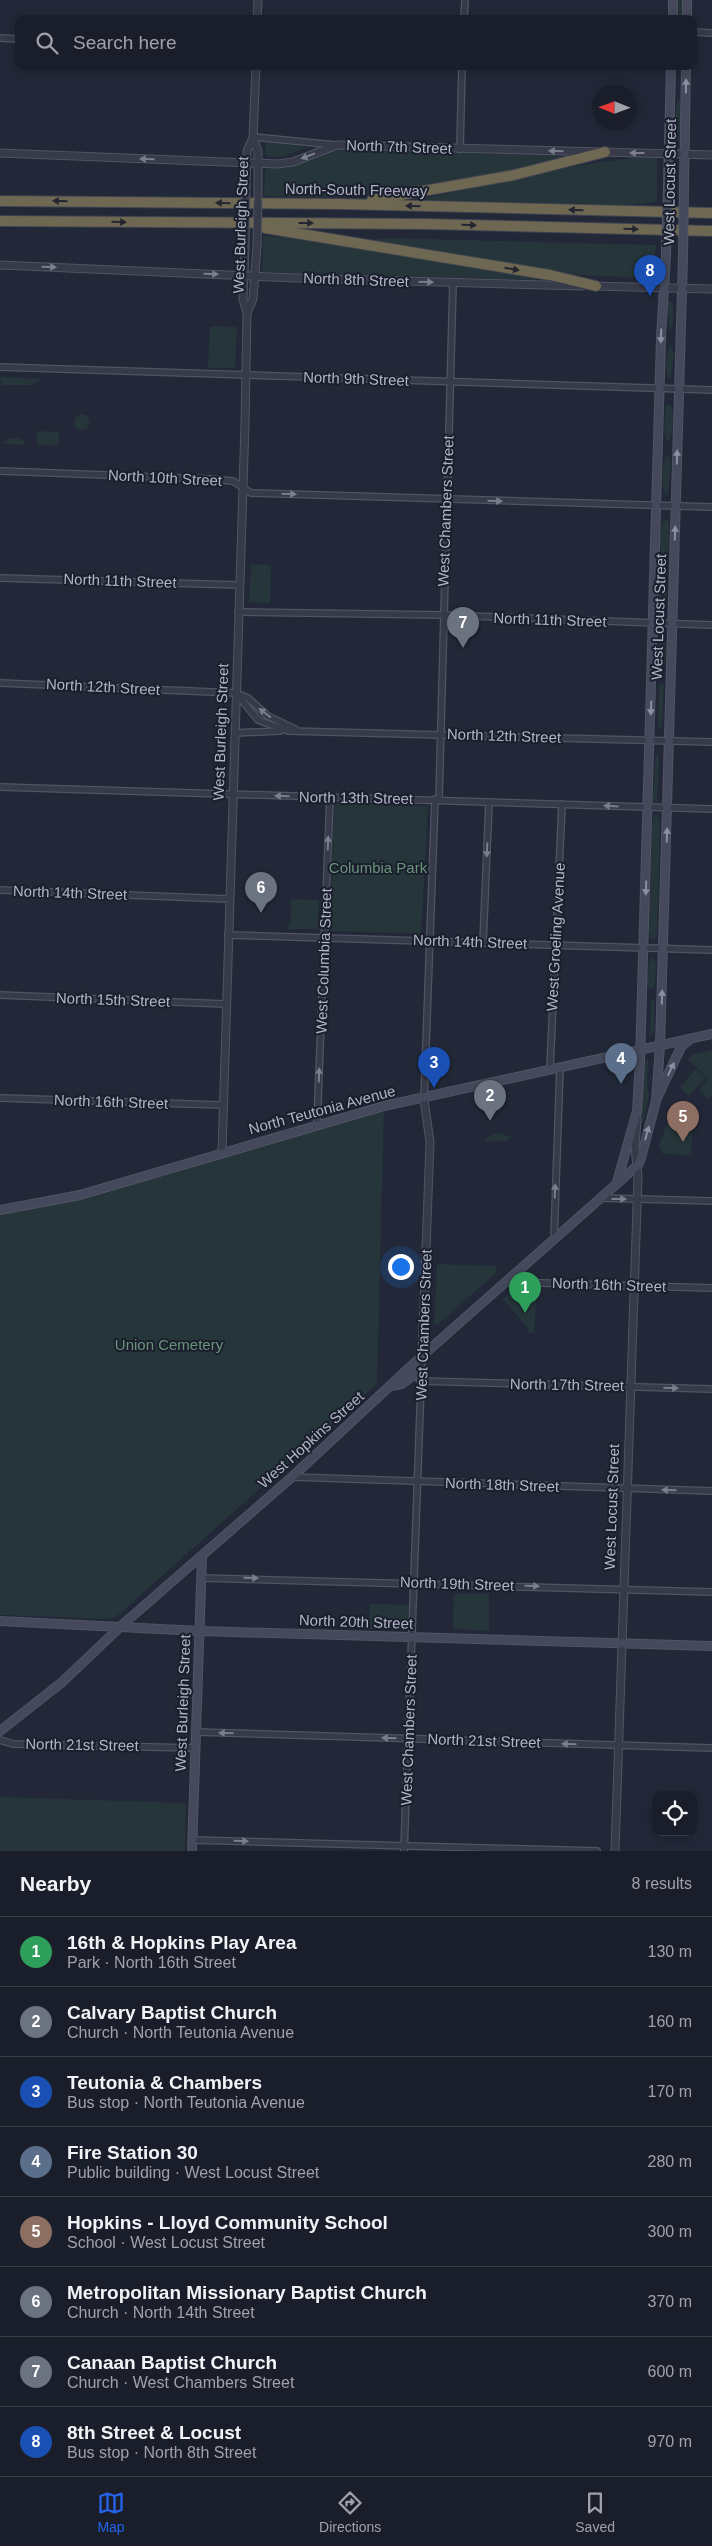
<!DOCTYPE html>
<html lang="en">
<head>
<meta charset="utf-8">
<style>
  body { margin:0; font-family:Helvetica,sans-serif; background:#232732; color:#f1f3f6 }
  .controls { position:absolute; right:15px; bottom:15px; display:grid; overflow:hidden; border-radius:10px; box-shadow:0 2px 12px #0003 }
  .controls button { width:45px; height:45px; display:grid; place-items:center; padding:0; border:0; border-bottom:1px solid #383c47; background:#1a1e2a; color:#f1f3f6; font:25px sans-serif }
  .compass { position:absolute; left:592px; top:85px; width:45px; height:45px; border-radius:50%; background:#1a1e2a; box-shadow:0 2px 12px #0003; rotate:271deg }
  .you { position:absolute; left:400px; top:1266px; width:18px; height:18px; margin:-12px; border:4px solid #fff; border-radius:50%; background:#1a73e8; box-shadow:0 0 0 8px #1a73e833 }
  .badge { display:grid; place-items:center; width:32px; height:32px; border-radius:50%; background:#2563eb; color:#fff; font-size:16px; font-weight:700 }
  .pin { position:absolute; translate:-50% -41px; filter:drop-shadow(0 1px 2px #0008) }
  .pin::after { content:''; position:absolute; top:26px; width:18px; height:15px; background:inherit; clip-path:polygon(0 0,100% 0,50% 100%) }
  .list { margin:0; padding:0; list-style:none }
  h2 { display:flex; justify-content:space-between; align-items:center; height:65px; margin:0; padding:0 20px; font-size:21px }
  h2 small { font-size:16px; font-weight:400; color:#9fa2a8 }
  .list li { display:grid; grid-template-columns:32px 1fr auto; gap:15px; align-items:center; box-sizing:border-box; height:70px; padding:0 20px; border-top:1px solid #383c47 }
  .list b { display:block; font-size:19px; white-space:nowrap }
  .list p { margin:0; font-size:16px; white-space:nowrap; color:#9fa2a8 }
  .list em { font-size:16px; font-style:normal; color:#9fa2a8 }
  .icon { flex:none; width:28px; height:28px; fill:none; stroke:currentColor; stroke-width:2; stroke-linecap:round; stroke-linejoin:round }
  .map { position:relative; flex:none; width:712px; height:1851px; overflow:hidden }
  .search { position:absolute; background:#1a1e2a; box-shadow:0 2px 12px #0003; left:15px; right:15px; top:15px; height:55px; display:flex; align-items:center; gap:12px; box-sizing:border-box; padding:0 18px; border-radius:10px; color:#9fa2a8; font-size:19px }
  .sheet { height:625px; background:#1a1e2a }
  nav { display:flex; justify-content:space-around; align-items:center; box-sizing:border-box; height:70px; border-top:1px solid #383c47; background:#1a1e2a; font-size:14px; color:#9fa2a8 }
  nav a { display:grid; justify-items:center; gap:2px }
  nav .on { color:#2563eb }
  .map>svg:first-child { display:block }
</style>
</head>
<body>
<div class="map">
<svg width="712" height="1851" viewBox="0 0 712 1851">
  <rect width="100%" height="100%" fill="#222838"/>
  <!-- green -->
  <g fill="#25353a">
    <path d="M678 0H685L683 19H679Z"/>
    <path d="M679 98 682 107 679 141 673 140 676 107Z"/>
    <path d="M266 142 304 147 307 148 281 157H268V155H265Z"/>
    <path d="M342 150 553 155 566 157V159C501 174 435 191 367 196 333 199 298 197 264 196L265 169 289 167 328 152Z"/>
    <path d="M633 158H657V202L631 205 424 200 425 198C494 185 563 165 633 158Z"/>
    <path d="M263 236 304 239 537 278 536 280 263 272 262 268Z"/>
    <path d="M388 238 656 245 653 279 567 274 366 241Z"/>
    <path d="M667 302H673V324L670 331Z"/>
    <path d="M210 326 237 327 235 368H208Z"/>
    <path d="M670 345 674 353 671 378H668C664 368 666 355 670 345Z"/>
    <path d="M0 377 40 379V380L31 385H2Z"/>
    <path d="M666 405H671C674 416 674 432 668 442L664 433Z"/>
    <circle cx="82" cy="422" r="8"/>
    <path d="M37 431 59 432 58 446 37 445Z"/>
    <path d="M16 438 23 440 25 445 3 444 8 439Z"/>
    <path d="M668 454 671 464 668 494H665C661 483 661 463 668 454Z"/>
    <path d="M664 519 668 520C671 532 671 551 665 562 658 551 659 531 664 519Z"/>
    <path d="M251 564 271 565 270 603 249 602Z"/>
    <path d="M663 579 667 590 664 611H661C658 601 657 588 663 579Z"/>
    <path d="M660 636H663C667 646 667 661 662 670L657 663Z"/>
    <path d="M659 684H664L662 729H659L658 724Z"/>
    <path d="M656 753 659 758 657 802 653 801Z"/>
    <path d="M334 803 428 806 421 934 330 931Z"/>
    <path d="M655 815H658L660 824 657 931 655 939H651L649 931 652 824Z"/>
    <path d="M291 899 319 900 318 929H288L287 925H290Z"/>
    <path d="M650 958H654L656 967 655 985 651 989 647 985Z"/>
    <path d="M651 999 655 1001 654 1032 650 1036Z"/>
    <path d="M712 1050V1083L688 1059 692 1055Z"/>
    <path d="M645 1061H648V1064L647 1086 649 1095 643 1124 640 1123Z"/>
    <path d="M696 1069 706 1078 689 1096 680 1087Z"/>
    <path d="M708 1080 712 1084V1095L709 1099 699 1090Z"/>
    <path d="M384 1106 377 1384 116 1617 110 1619 0 1615V1210L35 1204Z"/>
    <path d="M673 1107 692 1126 691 1155 663 1154 659 1147Z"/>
    <path d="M497 1133 512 1137 506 1141 484 1142 487 1137Z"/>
    <path d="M437 1264 497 1266 496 1273 438 1324 434 1323Z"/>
    <path d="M515 1288H537L534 1333H528V1328L503 1299Z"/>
    <path d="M454 1594H489V1631L453 1629Z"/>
    <path d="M370 1604 409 1605 407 1627 402 1630 369 1629Z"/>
    <path d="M0 1797 186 1803 185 1851H0Z"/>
  </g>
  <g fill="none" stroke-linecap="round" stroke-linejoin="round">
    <!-- minor casing -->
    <g stroke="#515563" stroke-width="8">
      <g id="minor">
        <path d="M464 19 465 0"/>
        <path d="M693 32 712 33"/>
        <path d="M0 38 19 39"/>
        <path d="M253 137 335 145"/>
        <path d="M460 149 462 66"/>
        <path d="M0 367 712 390"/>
        <path d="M0 471 210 479 233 481 251 493 712 507"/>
        <path d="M0 578 239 585"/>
        <path d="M238 612 444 615 712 625"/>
        <path d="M0 683 236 693 248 698 268 716 295 729"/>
        <path d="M236 693 258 720 288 731 712 742"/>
        <path d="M235 733 280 731"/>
        <path d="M0 787 712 809"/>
        <path d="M439 799 453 283"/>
        <path d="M0 890 229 899"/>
        <path d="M228 935 712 950"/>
        <path d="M483 943 489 802"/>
        <path d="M0 995 225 1004"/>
        <path d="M550 1069 562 804"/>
        <path d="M0 1098 222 1105"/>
        <path d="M424 1099 435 799"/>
        <path d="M317 1124 330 797"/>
        <path d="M601 1198 712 1201"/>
        <path d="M554 1240 560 1067"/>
        <path d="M506 1282 712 1288"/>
        <path d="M421 1381 712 1389"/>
        <path d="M292 1477 712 1491"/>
        <path d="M202 1578 712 1592"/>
        <path d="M196 1732 712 1748"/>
        <path d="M0 1740 13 1744 195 1748"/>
        <path d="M192 1840 597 1851"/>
        <path d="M404 1851 422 1356"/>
      </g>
    </g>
    <!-- tertiary casing -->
    <g stroke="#515563" stroke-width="9">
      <g id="tertiary">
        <path d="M257 19 258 0"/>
        <path d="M253 138 258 151V200"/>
        <path d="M0 153 277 164 293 162 337 145 712 155"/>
        <path d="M246 183 247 151 253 138 256 66"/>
        <path d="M0 265 295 278 582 286"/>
        <path d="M592 286 712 289"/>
        <path d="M247 313 253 299 257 247"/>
        <path d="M222 1152 245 424 247 313 243 299 245 248"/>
        <path d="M422 1356 430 1142 424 1099"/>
        <path d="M615 1851 638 1177 635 1147 637 1119"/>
      </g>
    </g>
    <!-- secondary casing -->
    <g stroke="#515563" stroke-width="10">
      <g id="secondary">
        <path d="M673 19V0"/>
        <path d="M687 19V0"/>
        <path d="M668 185 671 66"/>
        <path d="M684 185 686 66"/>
        <path d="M656 1100 681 1047 689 1040"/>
        <path d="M617 1182 637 1111 640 1061 661 338 666 255"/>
        <path d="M0 1210 80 1195 384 1106 712 1034"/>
        <path d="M390 1386 402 1384 415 1374 418 1375 421 1381"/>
        <path d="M0 1621 200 1631 712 1646"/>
        <path d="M0 1731 61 1683 121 1626 292 1477 422 1356 638 1165 641 1158 656 1101 660 1046 683 256"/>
        <path d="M192 1851 202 1556"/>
      </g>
    </g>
    <!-- motorway casing -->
    <g stroke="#3e4250" stroke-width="12">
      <g id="motorway">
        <path d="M372 200 514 175 605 152"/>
        <path d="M0 201 341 204 712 213"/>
        <path d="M0 221 427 224 712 231"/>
        <path d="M265 228 550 275 596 286"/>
      </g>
    </g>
    <!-- minor -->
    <use href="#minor" stroke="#363a49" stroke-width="5.5"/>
    <!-- tertiary -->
    <use href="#tertiary" stroke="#363a49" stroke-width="7"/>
    <!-- secondary -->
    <use href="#secondary" stroke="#44495b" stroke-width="8"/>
    <!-- motorway -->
    <use href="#motorway" stroke="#6e6853" stroke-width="10"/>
    <!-- tertiary-bridge casing -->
    <g stroke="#515563" stroke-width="9" stroke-linecap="butt">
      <g id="tertiary-bridge">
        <path d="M257 247 258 200"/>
        <path d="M245 248 246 183"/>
      </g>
    </g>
    <!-- secondary-bridge casing -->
    <g stroke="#515563" stroke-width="10" stroke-linecap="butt">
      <g id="secondary-bridge">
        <path d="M666 255 668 185"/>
        <path d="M683 256 684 185"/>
      </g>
    </g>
    <!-- tertiary-bridge -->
    <use href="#tertiary-bridge" stroke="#363a49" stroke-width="7"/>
    <!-- secondary-bridge -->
    <use href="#secondary-bridge" stroke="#44495b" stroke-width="8"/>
  </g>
  <!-- one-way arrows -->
  <defs><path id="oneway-solid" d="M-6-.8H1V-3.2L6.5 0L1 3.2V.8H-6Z" transform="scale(1.25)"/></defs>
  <g fill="#8b8fa0">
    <use href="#oneway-solid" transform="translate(686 86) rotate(-89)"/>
    <use href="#oneway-solid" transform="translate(661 336) rotate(92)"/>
    <use href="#oneway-solid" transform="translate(677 457) rotate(-89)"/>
    <use href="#oneway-solid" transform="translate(675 533) rotate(-88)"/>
    <use href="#oneway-solid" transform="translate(651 708) rotate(92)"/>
    <use href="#oneway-solid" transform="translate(667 835) rotate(-88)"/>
    <use href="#oneway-solid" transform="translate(646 888) rotate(92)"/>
    <use href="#oneway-solid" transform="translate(662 997) rotate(-88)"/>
    <use href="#oneway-solid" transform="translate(671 1069) rotate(-65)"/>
    <use href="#oneway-solid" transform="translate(647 1133) rotate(-75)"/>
  </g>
  <g fill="#7a7e8d">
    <use href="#oneway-solid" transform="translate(556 151) rotate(-178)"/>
    <use href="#oneway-solid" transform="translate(637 153) rotate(-180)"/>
    <use href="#oneway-solid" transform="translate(308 156) rotate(159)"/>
    <use href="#oneway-solid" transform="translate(147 159) rotate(-178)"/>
    <use href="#oneway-solid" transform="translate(49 267) rotate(2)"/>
    <use href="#oneway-solid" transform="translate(211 274) rotate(2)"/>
    <use href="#oneway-solid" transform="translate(426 282) rotate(2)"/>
    <use href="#oneway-solid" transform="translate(289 494) rotate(2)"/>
    <use href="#oneway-solid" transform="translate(495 501) rotate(1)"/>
    <use href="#oneway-solid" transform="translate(265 713) rotate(-142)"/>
    <use href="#oneway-solid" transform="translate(282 796) rotate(-178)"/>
    <use href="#oneway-solid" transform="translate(611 806) rotate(-177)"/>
    <use href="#oneway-solid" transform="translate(328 843) rotate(-88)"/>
    <use href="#oneway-solid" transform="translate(487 850) rotate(93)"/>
    <use href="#oneway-solid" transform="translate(319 1075) rotate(-88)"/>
    <use href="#oneway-solid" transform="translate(555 1191) rotate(-88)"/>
    <use href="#oneway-solid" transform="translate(619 1199)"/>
    <use href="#oneway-solid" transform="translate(671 1388) rotate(1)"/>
    <use href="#oneway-solid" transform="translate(669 1490) rotate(-179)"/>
    <use href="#oneway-solid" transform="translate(251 1578) rotate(1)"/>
    <use href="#oneway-solid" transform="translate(532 1586) rotate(2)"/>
    <use href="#oneway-solid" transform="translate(226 1733) rotate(-178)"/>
    <use href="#oneway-solid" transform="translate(389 1738) rotate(-178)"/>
    <use href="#oneway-solid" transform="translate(569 1744) rotate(-178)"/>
    <use href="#oneway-solid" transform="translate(241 1841) rotate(2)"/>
  </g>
  <g fill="#232631">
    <use href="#oneway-solid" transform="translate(60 201) rotate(-179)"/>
    <use href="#oneway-solid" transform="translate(223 203) rotate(-179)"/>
    <use href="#oneway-solid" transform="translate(413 206) rotate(-179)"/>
    <use href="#oneway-solid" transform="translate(576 210) rotate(-179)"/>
    <use href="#oneway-solid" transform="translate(119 222) rotate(1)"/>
    <use href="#oneway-solid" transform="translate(306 223)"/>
    <use href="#oneway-solid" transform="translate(469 225) rotate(1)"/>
    <use href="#oneway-solid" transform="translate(631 229) rotate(1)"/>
    <use href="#oneway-solid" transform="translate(512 269) rotate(10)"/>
  </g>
  <g text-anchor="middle" stroke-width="4" stroke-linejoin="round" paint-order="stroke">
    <!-- street labels -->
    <g font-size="15" fill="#b1b5c5" stroke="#1b1f2d">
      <text transform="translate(399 147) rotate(2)" y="5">North 7th Street</text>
      <text transform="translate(670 182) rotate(-89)" y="5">West Locust Street</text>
      <text transform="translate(356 190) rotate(1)" y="5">North-South Freeway</text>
      <text transform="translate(241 225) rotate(-88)" y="5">West Burleigh Street</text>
      <text transform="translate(356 280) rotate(2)" y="5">North 8th Street</text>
      <text transform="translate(356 379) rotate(2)" y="5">North 9th Street</text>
      <text transform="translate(165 478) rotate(3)" y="5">North 10th Street</text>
      <text transform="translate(446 511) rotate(-88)" y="5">West Chambers Street</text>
      <text transform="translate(120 581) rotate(2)" y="5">North 11th Street</text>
      <text transform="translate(659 617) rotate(-88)" y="5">West Locust Street</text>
      <text transform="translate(550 620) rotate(2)" y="5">North 11th Street</text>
      <text transform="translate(103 687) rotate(3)" y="5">North 12th Street</text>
      <text transform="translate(221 732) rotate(-88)" y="5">West Burleigh Street</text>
      <text transform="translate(504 736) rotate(2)" y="5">North 12th Street</text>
      <text transform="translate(356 798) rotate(1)" y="5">North 13th Street</text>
      <text transform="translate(70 893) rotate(2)" y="5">North 14th Street</text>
      <text transform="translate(556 937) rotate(-87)" y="5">West Groeling Avenue</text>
      <text transform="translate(470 942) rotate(2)" y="5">North 14th Street</text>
      <text transform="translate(324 961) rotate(-88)" y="5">West Columbia Street</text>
      <text transform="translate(113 1000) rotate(2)" y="5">North 15th Street</text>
      <text transform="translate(111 1102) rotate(2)" y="5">North 16th Street</text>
      <text transform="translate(322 1110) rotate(-15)" y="5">North Teutonia Avenue</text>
      <text transform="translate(609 1285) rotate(2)" y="5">North 16th Street</text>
      <text transform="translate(424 1325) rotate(-88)" y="5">West Chambers Street</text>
      <text transform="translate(567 1385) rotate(1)" y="5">North 17th Street</text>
      <text transform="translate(311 1440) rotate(-42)" y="5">West Hopkins Street</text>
      <text transform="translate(502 1485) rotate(2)" y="5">North 18th Street</text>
      <text transform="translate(612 1507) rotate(-88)" y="5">West Locust Street</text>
      <text transform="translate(457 1584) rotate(2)" y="5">North 19th Street</text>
      <text transform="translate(356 1622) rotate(2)" y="5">North 20th Street</text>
      <text transform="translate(183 1703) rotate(-88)" y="5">West Burleigh Street</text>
      <text transform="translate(409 1730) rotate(-88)" y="5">West Chambers Street</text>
      <text transform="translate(484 1741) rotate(2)" y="5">North 21st Street</text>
      <text transform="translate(82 1745) rotate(1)" y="5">North 21st Street</text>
    </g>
    <!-- park labels -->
    <g font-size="15" fill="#69947a" stroke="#1b1f2d">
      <text x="378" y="873">Columbia Park</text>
      <text x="169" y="1350">Union Cemetery</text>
    </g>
  </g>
</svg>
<div class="controls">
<button><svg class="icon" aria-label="locate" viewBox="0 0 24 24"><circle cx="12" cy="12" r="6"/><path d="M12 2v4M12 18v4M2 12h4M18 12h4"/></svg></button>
</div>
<svg class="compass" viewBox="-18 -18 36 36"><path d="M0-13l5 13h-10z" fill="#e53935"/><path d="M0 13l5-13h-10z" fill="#9fa2a8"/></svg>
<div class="you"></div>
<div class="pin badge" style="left:525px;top:1313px;background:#2e9e5b">1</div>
<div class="pin badge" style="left:490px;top:1121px;background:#6b7280">2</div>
<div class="pin badge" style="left:434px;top:1088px;background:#1a4fb4">3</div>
<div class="pin badge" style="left:621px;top:1084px;background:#5c6f8a">4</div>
<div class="pin badge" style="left:683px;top:1142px;background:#8d6e63">5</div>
<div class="pin badge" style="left:261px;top:913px;background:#6b7280">6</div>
<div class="pin badge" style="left:463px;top:648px;background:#6b7280">7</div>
<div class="pin badge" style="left:650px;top:296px;background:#1a4fb4">8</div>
<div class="search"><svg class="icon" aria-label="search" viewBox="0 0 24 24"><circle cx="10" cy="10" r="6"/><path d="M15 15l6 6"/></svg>Search here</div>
</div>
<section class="sheet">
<h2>Nearby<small>8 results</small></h2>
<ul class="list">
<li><span class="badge" style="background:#2e9e5b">1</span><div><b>16th &amp; Hopkins Play Area</b><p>Park · North 16th Street</p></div><em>130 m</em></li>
<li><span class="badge" style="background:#6b7280">2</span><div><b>Calvary Baptist Church</b><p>Church · North Teutonia Avenue</p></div><em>160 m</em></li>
<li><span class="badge" style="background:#1a4fb4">3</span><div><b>Teutonia &amp; Chambers</b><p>Bus stop · North Teutonia Avenue</p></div><em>170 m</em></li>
<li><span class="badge" style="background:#5c6f8a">4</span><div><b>Fire Station 30</b><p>Public building · West Locust Street</p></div><em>280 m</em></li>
<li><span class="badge" style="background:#8d6e63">5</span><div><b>Hopkins - Lloyd Community School</b><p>School · West Locust Street</p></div><em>300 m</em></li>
<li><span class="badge" style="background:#6b7280">6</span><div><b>Metropolitan Missionary Baptist Church</b><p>Church · North 14th Street</p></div><em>370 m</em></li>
<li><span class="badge" style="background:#6b7280">7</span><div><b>Canaan Baptist Church</b><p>Church · West Chambers Street</p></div><em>600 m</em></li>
<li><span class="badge" style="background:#1a4fb4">8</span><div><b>8th Street &amp; Locust</b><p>Bus stop · North 8th Street</p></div><em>970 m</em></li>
</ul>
</section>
<nav>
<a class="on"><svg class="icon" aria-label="map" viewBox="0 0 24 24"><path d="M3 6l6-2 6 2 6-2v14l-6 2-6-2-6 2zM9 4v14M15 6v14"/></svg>Map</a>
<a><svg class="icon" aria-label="directions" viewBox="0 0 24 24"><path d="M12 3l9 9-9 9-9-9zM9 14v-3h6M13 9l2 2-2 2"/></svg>Directions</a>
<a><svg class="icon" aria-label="saved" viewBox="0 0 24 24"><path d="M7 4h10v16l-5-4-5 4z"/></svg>Saved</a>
</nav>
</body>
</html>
